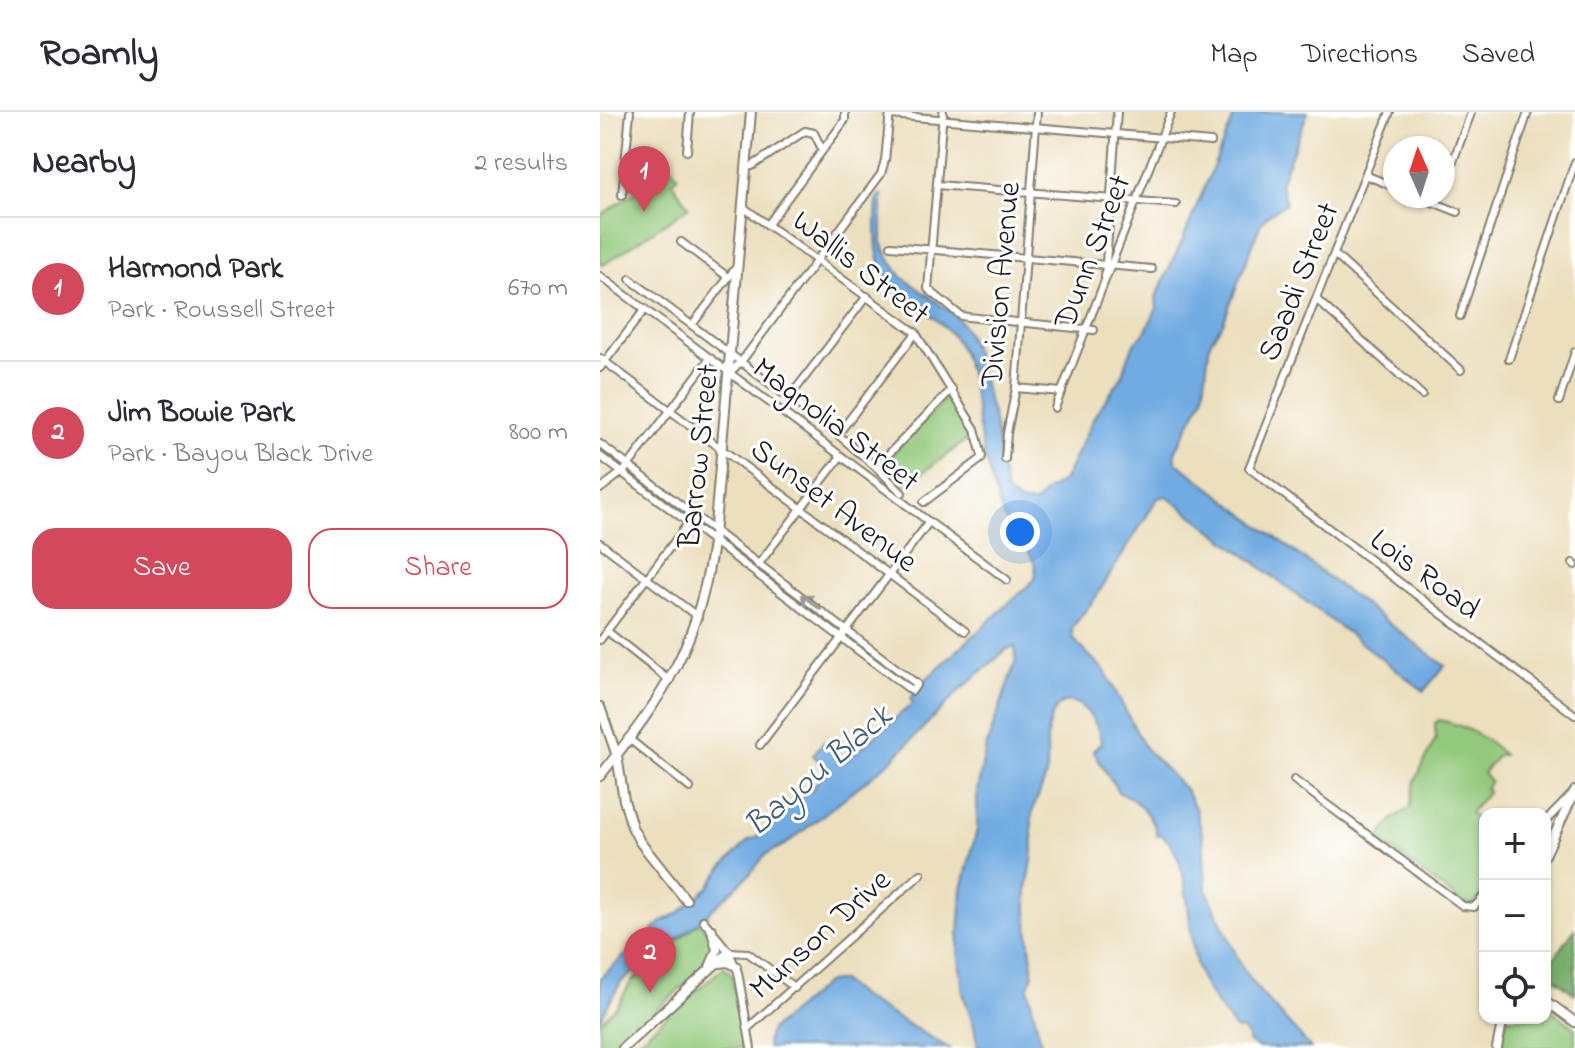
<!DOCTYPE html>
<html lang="en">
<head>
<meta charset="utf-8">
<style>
  body { margin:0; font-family:"Indie Flower",sans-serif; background:#f2f2f3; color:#2b2b33 }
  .controls { position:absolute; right:24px; bottom:24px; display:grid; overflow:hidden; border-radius:16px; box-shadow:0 2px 6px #0004 }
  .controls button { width:72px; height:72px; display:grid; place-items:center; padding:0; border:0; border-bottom:2px solid #e1e1e2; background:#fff; color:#2b2b33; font:40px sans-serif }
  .compass { position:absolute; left:783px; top:24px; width:72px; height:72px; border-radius:50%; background:#fff; box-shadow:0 2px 6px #0004; rotate:357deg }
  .you { position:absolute; left:420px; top:420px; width:28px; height:28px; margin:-20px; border:6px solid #fff; border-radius:50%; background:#1a73e8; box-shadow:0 0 0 12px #1a73e833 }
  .badge { display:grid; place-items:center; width:52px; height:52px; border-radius:50%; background:#d1495b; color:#fff; font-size:26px; font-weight:700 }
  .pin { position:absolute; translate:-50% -66px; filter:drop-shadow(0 2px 4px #0008) }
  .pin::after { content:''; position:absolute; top:42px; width:28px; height:24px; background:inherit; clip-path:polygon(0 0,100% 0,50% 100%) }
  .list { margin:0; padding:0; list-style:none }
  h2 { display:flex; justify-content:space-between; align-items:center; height:104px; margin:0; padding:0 32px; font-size:34px }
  h2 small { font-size:26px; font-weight:400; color:#7c7c81 }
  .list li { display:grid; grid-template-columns:52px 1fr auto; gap:24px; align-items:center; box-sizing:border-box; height:144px; padding:0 32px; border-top:2px solid #e1e1e2 }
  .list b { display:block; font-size:30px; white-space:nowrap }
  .list p { margin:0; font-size:26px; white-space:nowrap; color:#7c7c81 }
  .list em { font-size:26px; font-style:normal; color:#7c7c81 }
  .actions { display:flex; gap:16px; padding:24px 32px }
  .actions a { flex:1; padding:18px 0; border:2px solid #d1495b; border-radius:24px; text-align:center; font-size:28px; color:#d1495b }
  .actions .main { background:#d1495b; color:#fff }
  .icon { flex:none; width:44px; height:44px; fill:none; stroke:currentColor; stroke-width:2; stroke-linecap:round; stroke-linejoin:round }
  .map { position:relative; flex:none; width:975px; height:936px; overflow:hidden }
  header { display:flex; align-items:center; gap:48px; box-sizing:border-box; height:112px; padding:0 40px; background:#fff; border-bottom:2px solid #e1e1e2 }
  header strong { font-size:38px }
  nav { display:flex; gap:44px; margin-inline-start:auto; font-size:28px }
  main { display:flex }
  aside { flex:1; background:#fff }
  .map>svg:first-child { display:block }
</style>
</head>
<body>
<header>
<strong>Roamly</strong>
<nav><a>Map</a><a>Directions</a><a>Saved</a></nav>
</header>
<main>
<aside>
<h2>Nearby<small>2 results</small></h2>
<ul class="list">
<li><span class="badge">1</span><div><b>Harmond Park</b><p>Park · Roussell Street</p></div><em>670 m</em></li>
<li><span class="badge">2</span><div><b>Jim Bowie Park</b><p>Park · Bayou Black Drive</p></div><em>800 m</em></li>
</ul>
<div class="actions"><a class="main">Save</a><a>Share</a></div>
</aside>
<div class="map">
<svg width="975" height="936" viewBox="0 0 975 936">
  <rect width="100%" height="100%" fill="#fff"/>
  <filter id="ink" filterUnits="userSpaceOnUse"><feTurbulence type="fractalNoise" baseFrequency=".0125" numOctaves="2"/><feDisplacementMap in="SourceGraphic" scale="16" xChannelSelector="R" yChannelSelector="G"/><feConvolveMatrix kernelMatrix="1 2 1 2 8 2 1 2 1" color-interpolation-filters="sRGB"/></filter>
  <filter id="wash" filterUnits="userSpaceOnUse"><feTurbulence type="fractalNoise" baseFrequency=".006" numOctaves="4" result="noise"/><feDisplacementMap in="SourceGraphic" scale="32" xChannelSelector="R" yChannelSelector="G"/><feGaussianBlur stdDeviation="1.8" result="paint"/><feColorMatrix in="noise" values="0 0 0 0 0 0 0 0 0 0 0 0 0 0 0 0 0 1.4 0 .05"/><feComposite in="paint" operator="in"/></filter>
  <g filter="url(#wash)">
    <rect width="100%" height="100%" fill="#ecdfbe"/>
    <!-- green -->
    <g fill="#93c97b" stroke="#58724c" stroke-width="2">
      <path d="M72 55 78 65 72 70 89 95 3 153 0 151V104Z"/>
      <path d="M348 285 372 324 302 376 280 354Z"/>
      <path d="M839 608C861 612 889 626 903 643H898L883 661 891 670 885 676 888 679 870 701 885 714V779L874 792H863L778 727 794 706 810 696 815 669 836 626 835 611Z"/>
      <path d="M99 810 113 828 106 854 13 936H0V910L18 893 31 870Z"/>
      <path d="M124 855 132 863 144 936H30Z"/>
      <path d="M945 893 975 916V936H900L907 906H945Z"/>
    </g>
    <!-- forest -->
    <path fill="#76ad6b" stroke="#496444" stroke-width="2" d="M975 817V882L945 859Z"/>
    <!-- water -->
    <g fill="#71abe1" stroke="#46647e" stroke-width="2">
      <path d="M636 0H708L680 71 686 91 668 103 660 113 623 211 610 230 603 286 575 340 576 350 845 554 824 579 567 384 558 386 496 485 472 516 473 527 505 559 545 636 585 677 595 696 603 724 606 777 641 853 660 880 711 936H658L648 929V925L643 918 635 917C622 899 605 879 598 858 585 821 594 744 560 722L557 724C556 709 535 684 519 681L493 639 501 631C499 604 465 566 450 609 444 625 449 640 447 657 446 674 434 687 432 703 431 716 433 728 433 740 432 752 429 764 427 777 425 805 431 834 433 862L428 875 442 936H378L374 914 363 881 358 838 362 777 377 717V678L386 635 416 548 415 535 407 537 357 581 292 648 188 731 165 743 150 762 99 810 21 870 0 907V866L63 809 79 801 109 775 123 755 148 729 156 726 203 685 204 680 212 679 214 673 228 660 213 643 223 630 246 649 313 591 310 587 322 571 435 467C441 442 409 422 401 399 393 376 386 352 381 328 375 297 374 263 359 234 350 217 336 206 320 196 271 163 275 138 277 85L282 82V130L287 143 302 165 355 203 364 215 374 237 394 309 406 380 421 391H436L445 380 464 368 495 303 521 266 534 231 544 222 557 196 556 185 583 127Z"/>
      <path d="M233 869H241L263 886 349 936H167L168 924 171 918 226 871Z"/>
    </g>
  </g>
  <g filter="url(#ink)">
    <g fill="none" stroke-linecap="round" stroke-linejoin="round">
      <!-- street casing -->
      <g stroke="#847e6d" stroke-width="10">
        <g id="street">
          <path d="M343 0 328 177 361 204 368 205 494 218"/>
          <path d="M790 0 649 356 975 603"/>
          <path d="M290 3 611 30"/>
          <path d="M87 39 90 0"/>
          <path d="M146 55 152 54 205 19 214 21 222 37"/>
          <path d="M765 63 795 75"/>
          <path d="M337 73 576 92"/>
          <path d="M843 76 871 1"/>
          <path d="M22 83 30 0"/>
          <path d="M817 84 858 100"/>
          <path d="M143 95 315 220 375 317 382 344 381 347 324 390"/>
          <path d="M169 111 245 8V0"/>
          <path d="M81 130 128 165"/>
          <path d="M291 134 552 157"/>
          <path d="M734 142 861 258"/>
          <path d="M0 164 407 468"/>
          <path d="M505 165 517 0"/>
          <path d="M30 167 236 321 276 355 302 381"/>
          <path d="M716 187 822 283"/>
          <path d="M860 204 928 0"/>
          <path d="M92 213 138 153"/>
          <path d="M0 246 365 519"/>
          <path d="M909 247 975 50"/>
          <path d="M0 256 45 197"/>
          <path d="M129 261 141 250 281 62 285 48 290 0"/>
          <path d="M416 276 462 280"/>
          <path d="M189 286 267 184"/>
          <path d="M959 289 975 240"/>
          <path d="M455 296 571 0"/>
          <path d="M236 321 242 317 316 221"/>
          <path d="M0 332 317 572 312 579 0 344"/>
          <path d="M405 347 407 321 416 276 437 0"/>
          <path d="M276 355 352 277"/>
          <path d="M0 377 25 358 110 246"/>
          <path d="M0 431 98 505"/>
          <path d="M973 451 975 453"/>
          <path d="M158 453 241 344"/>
          <path d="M7 519 70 569"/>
          <path d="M0 528 89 410"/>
          <path d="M28 626 90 676"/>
          <path d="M160 633 329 410"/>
          <path d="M694 668 863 794 874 795 885 783"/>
          <path d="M945 710 973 681"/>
          <path d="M103 808 129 840 148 841 195 876"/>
          <path d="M129 840 138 860 151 936"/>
          <path d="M148 916 321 762"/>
        </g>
      </g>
      <!-- secondary casing -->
      <g stroke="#847e6d" stroke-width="12">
        <g id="secondary">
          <path d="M0 595 17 644 24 688 32 715 40 730 86 788"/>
          <path d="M0 664C66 581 100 532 114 424L151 0"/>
          <path d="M945 743 975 679"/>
          <path d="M119 851 128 850 136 854"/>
          <path d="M110 855 117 838 112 818"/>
          <path d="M945 888 975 910"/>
          <path d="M23 936 129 840"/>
          <path d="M897 936 903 906"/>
        </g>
      </g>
      <!-- street -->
      <use href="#street" stroke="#fff" stroke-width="6"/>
      <!-- secondary -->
      <use href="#secondary" stroke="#fff" stroke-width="8"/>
    </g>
    <!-- one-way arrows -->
    <defs><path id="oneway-shaft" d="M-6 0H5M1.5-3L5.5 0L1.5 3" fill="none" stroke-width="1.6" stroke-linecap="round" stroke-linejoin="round" transform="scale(2)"/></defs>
    <use stroke="#999" href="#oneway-shaft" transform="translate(211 490) rotate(-143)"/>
  </g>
  <g text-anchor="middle" stroke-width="6" stroke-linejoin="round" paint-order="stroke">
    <!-- street labels -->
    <g font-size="32" fill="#1c1c1c" stroke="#fff">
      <text transform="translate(491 139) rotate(-69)" y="11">Dunn Street</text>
      <text transform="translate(262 154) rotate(38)" y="11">Wallis Street</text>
      <text transform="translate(697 169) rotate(-68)" y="11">Saadi Street</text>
      <text transform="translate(399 172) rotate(-85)" y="11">Division Avenue</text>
      <text transform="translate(237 311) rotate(37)" y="11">Magnolia Street</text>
      <text transform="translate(97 344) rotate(-84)" y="11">Barrow Street</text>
      <text transform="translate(235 392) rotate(37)" y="11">Sunset Avenue</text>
      <text transform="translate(826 461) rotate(37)" y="11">Lois Road</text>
      <text transform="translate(219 821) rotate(-42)" y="11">Munson Drive</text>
    </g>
    <!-- water labels -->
    <g font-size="34" font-style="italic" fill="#425c75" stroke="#fff">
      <text transform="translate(217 657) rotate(-41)" y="12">Bayou Black</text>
    </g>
  </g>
</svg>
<div class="controls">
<button>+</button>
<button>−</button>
<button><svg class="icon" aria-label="locate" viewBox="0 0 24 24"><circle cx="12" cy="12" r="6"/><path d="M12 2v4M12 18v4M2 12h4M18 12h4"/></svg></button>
</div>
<svg class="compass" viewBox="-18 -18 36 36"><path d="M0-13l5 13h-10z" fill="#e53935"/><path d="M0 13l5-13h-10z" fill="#7c7c81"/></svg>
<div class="you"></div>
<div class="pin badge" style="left:44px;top:100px">1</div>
<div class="pin badge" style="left:50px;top:881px">2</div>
</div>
</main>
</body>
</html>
